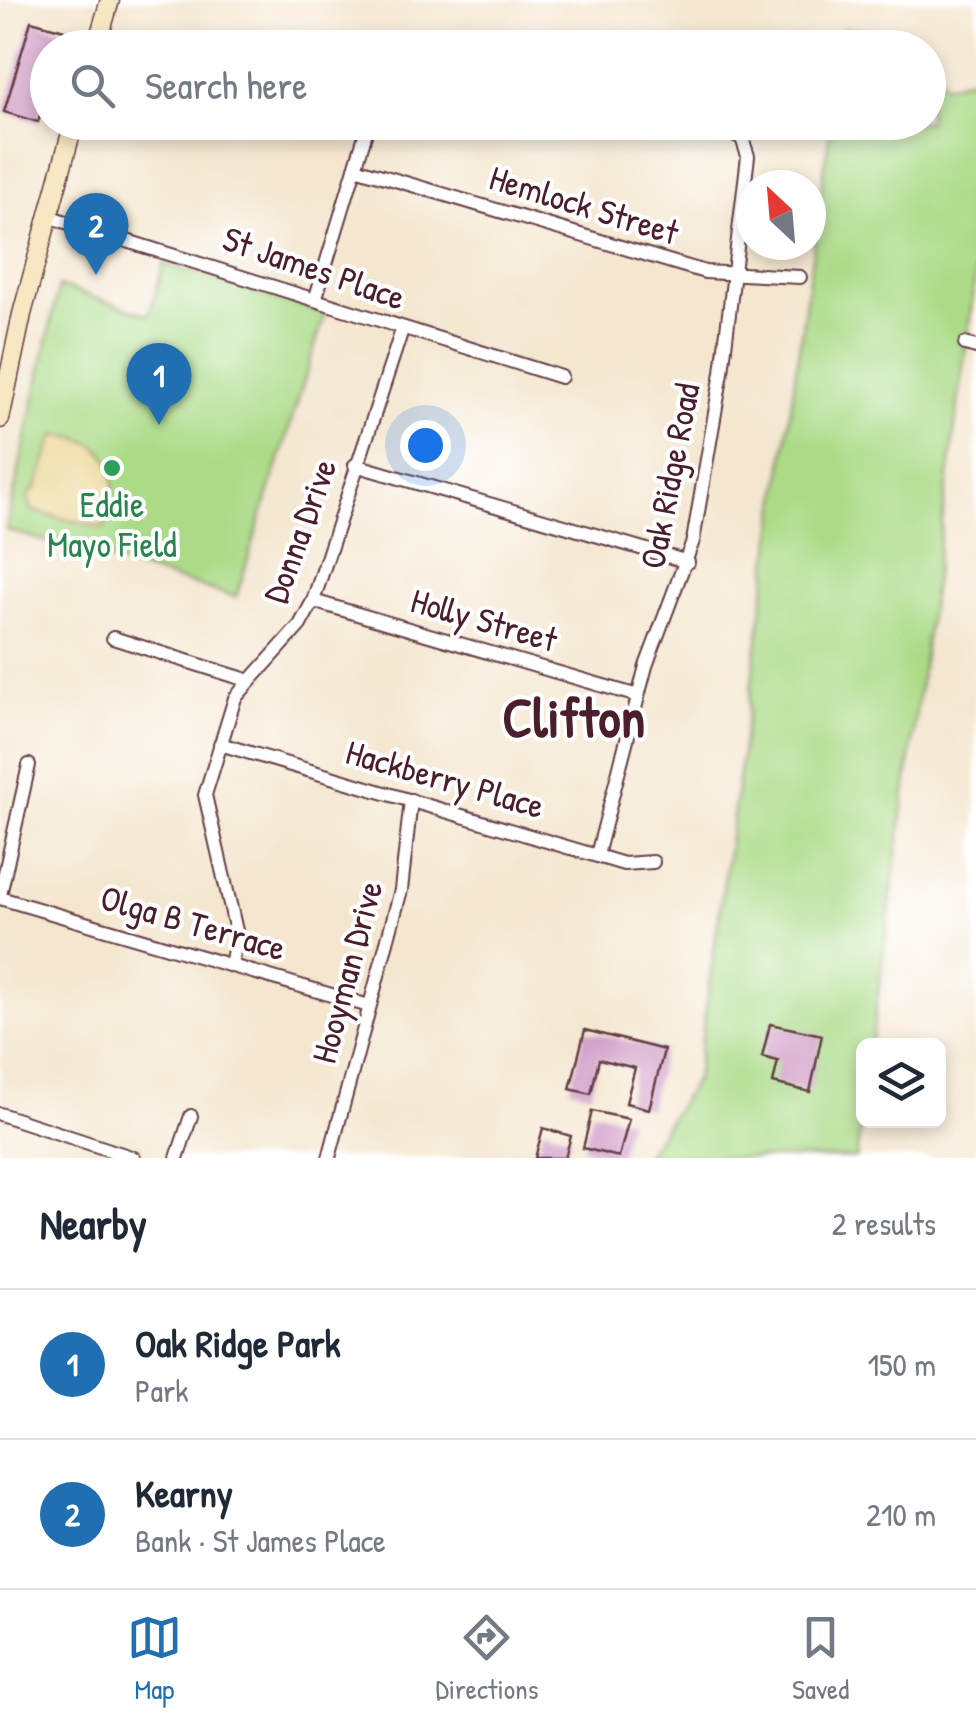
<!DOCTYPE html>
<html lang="en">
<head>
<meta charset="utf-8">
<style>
  body { margin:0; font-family:"Patrick Hand",sans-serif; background:#f6f6f7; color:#1f2937 }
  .controls { position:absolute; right:30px; bottom:30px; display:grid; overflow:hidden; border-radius:15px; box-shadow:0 5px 15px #0003 }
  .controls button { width:90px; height:90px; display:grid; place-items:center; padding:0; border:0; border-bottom:2px solid #e0e1e3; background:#fff; color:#1f2937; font:50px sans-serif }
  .compass { position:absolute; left:736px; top:170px; width:90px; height:90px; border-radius:50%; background:#fff; box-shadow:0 5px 15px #0003; rotate:334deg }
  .you { position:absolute; left:425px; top:445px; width:35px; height:35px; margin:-25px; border:8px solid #fff; border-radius:50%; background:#1a73e8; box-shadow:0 0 0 15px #1a73e833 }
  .badge { display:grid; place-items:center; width:65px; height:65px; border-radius:50%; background:#1f6fb2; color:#fff; font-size:32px; font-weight:700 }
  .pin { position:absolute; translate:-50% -82px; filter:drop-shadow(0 2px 5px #0008) }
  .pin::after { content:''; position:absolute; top:52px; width:35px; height:30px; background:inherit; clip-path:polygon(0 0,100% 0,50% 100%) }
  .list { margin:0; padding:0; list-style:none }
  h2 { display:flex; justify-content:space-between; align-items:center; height:130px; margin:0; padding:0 40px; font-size:42px }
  h2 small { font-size:32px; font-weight:400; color:#747a83 }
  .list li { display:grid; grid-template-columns:65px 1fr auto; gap:30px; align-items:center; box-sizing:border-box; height:150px; padding:0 40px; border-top:2px solid #e0e1e3 }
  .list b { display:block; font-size:38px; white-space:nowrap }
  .list p { margin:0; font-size:32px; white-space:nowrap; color:#747a83 }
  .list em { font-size:32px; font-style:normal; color:#747a83 }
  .icon { flex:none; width:55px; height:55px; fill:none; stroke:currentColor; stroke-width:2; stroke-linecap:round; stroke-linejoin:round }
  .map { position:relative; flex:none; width:976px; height:1158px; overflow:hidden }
  .search { position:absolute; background:#fff; box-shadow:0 5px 15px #0003; left:30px; right:30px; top:30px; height:110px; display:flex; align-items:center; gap:25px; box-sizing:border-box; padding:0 35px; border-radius:55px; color:#747a83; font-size:38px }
  .sheet { height:430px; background:#fff }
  nav { display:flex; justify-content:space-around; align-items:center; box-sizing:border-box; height:140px; border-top:2px solid #e0e1e3; background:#fff; font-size:28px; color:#747a83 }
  nav a { display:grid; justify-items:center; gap:5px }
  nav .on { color:#1f6fb2 }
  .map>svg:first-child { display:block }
</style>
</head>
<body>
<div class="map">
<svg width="976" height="1158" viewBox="0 0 976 1158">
  <rect width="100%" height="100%" fill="#fff"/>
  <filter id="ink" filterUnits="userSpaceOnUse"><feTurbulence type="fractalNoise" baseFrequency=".01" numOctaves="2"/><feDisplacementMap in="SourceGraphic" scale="20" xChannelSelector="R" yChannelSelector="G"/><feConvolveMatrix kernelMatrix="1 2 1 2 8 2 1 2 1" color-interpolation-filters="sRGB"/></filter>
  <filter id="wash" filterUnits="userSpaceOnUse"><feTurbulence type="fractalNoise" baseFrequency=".0048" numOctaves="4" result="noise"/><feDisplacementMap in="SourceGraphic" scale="40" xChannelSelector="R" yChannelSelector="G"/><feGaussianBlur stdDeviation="2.25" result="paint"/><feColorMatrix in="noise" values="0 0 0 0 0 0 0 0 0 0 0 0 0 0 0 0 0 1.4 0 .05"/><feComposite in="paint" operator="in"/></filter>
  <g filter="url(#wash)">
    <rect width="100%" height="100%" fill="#f4e6cf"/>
    <!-- green -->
    <g fill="#acdb88" stroke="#7b7d5a" stroke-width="2.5">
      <path d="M844 29 890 31 907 47H842Z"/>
      <path d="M929 68 946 85 976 77V272L871 1045 864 1046V1105L856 1158H644L696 1079 831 123 928 122Z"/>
      <path d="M164 263 325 314 236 597 6 530 59 286 149 315Z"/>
    </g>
    <!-- sand -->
    <path fill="#eeda9e" stroke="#9c7c64" stroke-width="2.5" d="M54 436C116 436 124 479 104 528L32 511 28 496 37 486Z"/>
    <g id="blocks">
      <!-- building -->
      <g fill="#d09bc6">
        <path d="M31 21 64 30 59 48H48V88L38 122 4 112Z"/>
        <path d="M770 1024 822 1035 810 1092 773 1083 778 1061 762 1057Z"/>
        <path d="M585 1030 664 1050 649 1109 626 1103 635 1068 599 1059 591 1094 570 1089Z"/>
        <path d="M592 1111 629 1119 619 1157 583 1148Z"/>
        <path d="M543 1128 571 1136 565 1158H535Z"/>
      </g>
    </g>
  </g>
  <g filter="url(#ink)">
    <use href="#blocks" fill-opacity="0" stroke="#643d44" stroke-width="2.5"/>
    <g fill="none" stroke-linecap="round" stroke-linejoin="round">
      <!-- minor casing -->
      <g stroke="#643d44" stroke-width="16">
        <g id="minor">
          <path d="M394 48C411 33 430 42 450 48"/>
          <path d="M355 168 705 272 800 277"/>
          <path d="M47 216 561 377"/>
          <path d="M316 297 369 122"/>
          <path d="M965 344 976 347"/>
          <path d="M355 465 688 562"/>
          <path d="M313 601 638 696"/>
          <path d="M113 638 247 680"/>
          <path d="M220 744 624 864 653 862"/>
          <path d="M597 855 646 666 693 541 722 372 748 156 742 138 706 122"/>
          <path d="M0 895 29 765"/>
          <path d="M0 898 369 1006"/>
          <path d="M231 965 237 935 205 795 235 698 300 625 313 601 402 330"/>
          <path d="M0 1114 134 1158"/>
          <path d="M177 1158 191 1116"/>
          <path d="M329 1158 401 890 411 800"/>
        </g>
      </g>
      <!-- secondary casing -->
      <g stroke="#643d44" stroke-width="21">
        <g id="secondary">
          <path d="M96 48 110 0"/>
          <path d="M0 419 22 314 74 122"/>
        </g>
      </g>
      <!-- minor -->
      <use href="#minor" stroke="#fff" stroke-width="12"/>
      <!-- secondary -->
      <use href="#secondary" stroke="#f7e8c3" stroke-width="18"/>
    </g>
  </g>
  <!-- markers -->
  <circle fill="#2e9e5b" stroke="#fff" stroke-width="4" cx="112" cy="468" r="10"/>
  <g text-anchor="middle" stroke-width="8" stroke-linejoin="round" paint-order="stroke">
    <!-- street labels -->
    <g font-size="35" fill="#4a1f2b" stroke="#fff">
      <text transform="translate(584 205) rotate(17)" y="12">Hemlock Street</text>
      <text transform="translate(314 268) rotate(19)" y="12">St James Place</text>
      <text transform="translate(670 476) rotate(-79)" y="12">Oak Ridge Road</text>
      <text transform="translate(300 531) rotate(-70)" y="12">Donna Drive</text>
      <text transform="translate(484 620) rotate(16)" y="12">Holly Street</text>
      <text transform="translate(445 779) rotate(16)" y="12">Hackberry Place</text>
      <text transform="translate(193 923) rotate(16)" y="12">Olga B Terrace</text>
      <text transform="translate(347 972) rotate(-75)" y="12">Hooyman Drive</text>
    </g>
    <!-- leisure labels -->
    <g font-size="35" fill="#27864d" stroke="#fff">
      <text x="112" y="517">Eddie<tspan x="112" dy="40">Mayo Field</tspan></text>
    </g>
    <!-- town labels -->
    <g font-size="55" font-weight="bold" fill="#4a1f2b" stroke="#fff">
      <text x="574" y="737">Clifton</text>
    </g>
  </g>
</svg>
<div class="controls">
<button><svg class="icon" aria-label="layers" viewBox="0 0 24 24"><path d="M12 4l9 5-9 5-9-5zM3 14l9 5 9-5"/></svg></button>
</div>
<svg class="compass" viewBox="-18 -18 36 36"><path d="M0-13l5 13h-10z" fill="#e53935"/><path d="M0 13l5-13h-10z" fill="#747a83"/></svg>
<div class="you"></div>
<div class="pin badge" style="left:159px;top:425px">1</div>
<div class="pin badge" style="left:96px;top:275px">2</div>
<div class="search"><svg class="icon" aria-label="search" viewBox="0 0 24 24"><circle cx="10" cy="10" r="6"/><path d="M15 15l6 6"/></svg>Search here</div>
</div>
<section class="sheet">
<h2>Nearby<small>2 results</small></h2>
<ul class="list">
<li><span class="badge">1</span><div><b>Oak Ridge Park</b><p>Park</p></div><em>150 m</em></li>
<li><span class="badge">2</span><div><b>Kearny</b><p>Bank · St James Place</p></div><em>210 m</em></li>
</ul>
</section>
<nav>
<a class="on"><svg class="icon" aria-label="map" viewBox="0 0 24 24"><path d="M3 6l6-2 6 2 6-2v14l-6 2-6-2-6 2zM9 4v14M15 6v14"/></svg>Map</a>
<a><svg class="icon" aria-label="directions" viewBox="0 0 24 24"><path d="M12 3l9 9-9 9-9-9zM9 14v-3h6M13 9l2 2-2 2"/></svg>Directions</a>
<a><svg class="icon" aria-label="saved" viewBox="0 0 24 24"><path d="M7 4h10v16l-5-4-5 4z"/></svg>Saved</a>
</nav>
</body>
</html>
